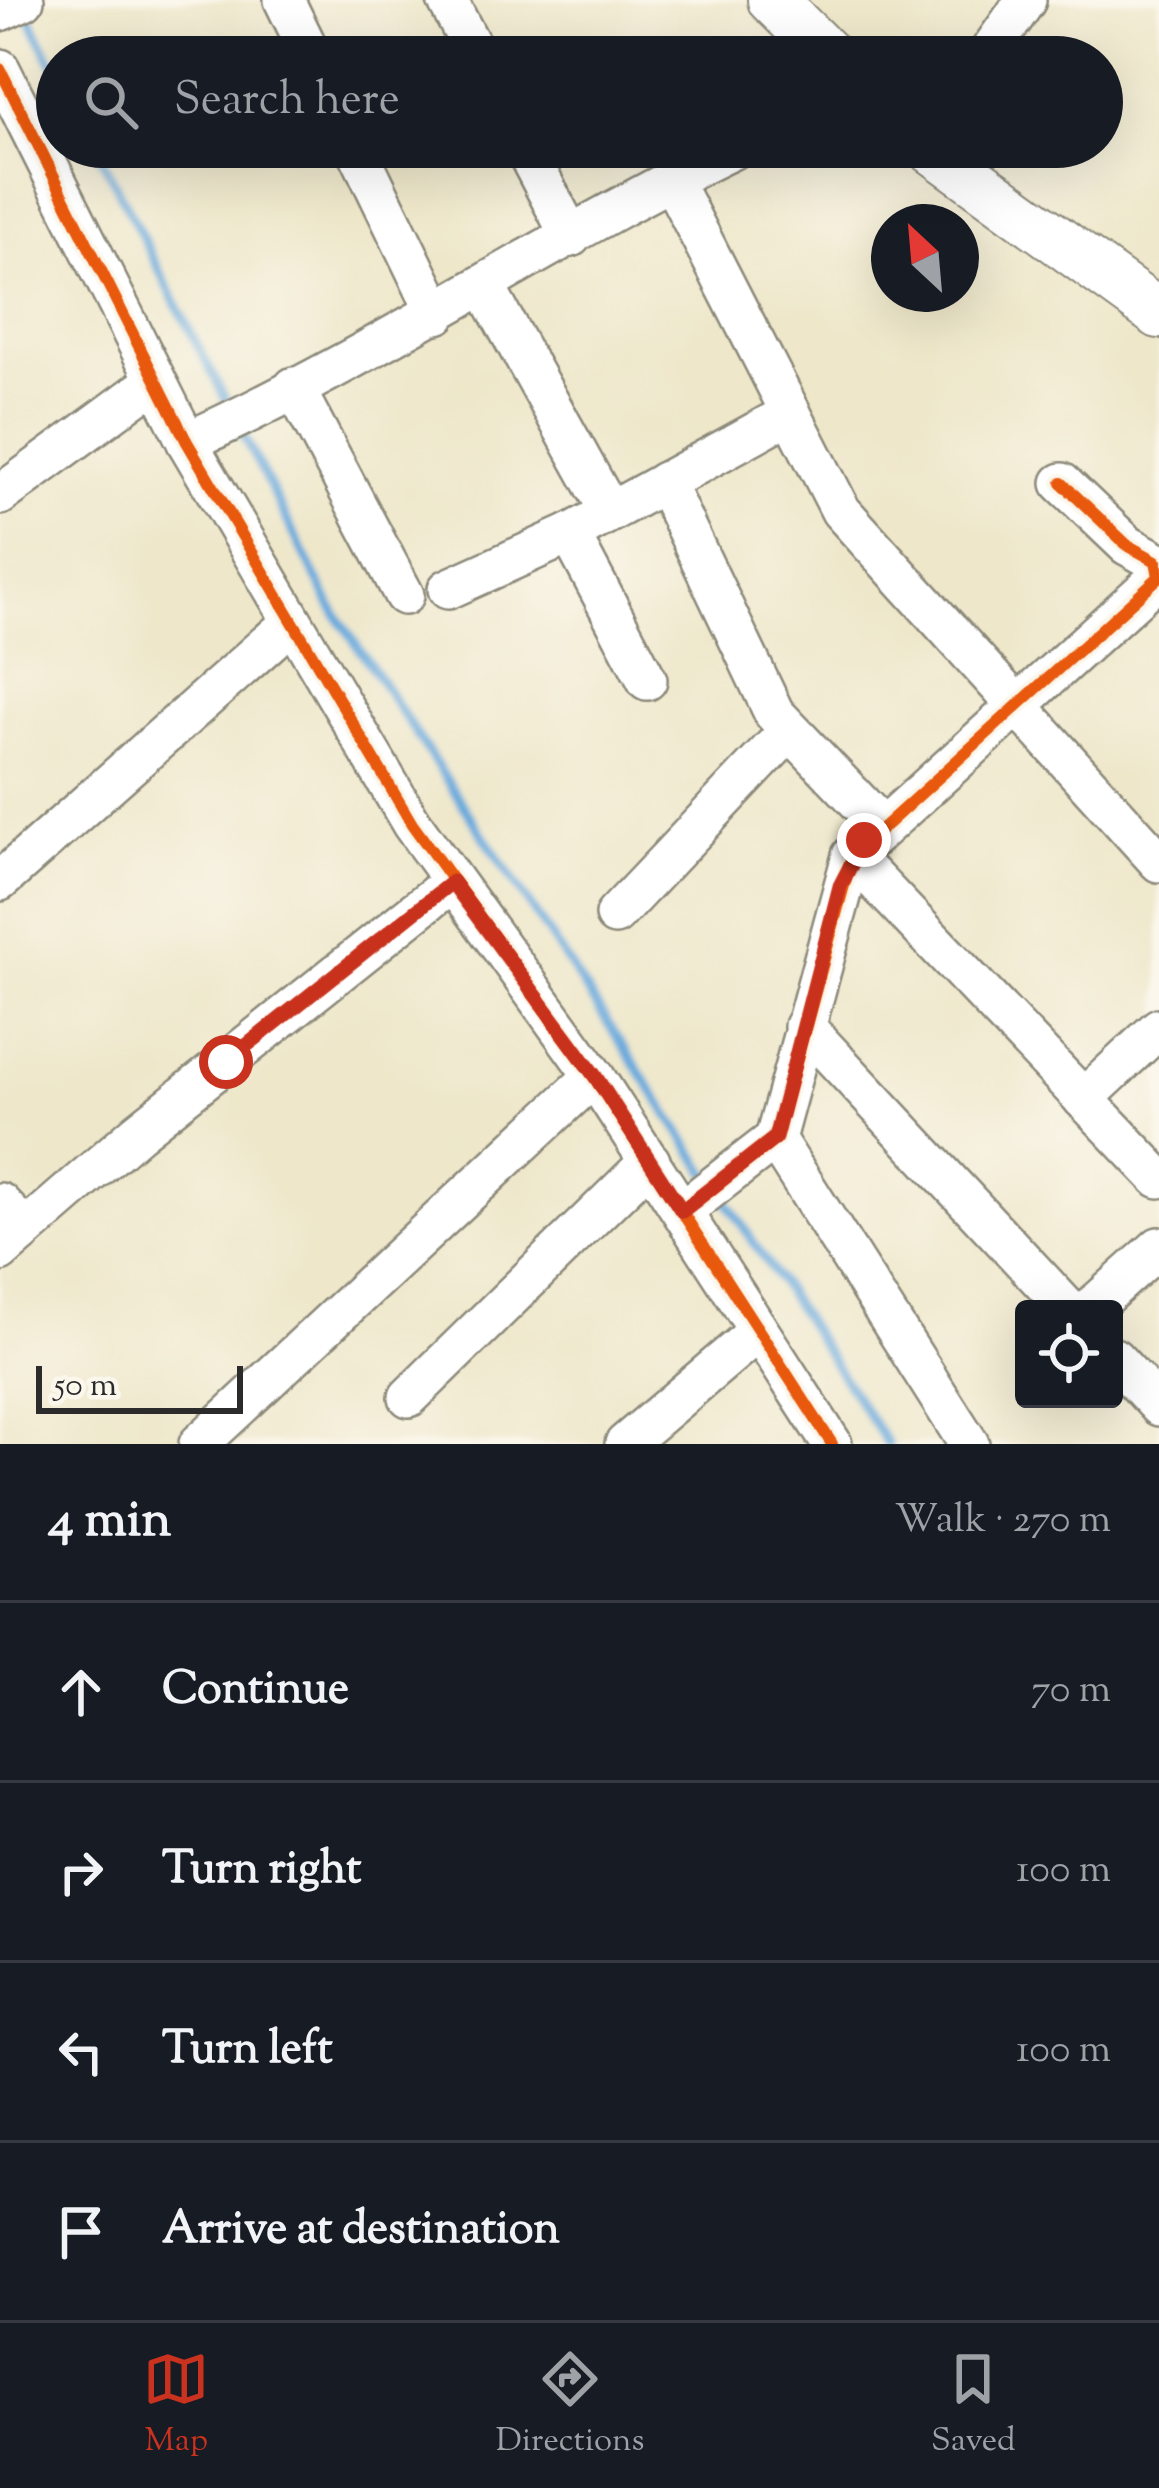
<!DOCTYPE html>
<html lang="en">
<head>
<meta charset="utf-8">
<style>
  body { margin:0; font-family:"Sorts Mill Goudy",serif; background:#242831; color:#f1f3f6 }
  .controls { position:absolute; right:36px; bottom:36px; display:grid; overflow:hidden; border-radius:12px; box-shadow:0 12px 48px #0002 }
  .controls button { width:108px; height:108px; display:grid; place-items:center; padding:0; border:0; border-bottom:3px solid #363941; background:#171b24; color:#f1f3f6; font:60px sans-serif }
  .compass { position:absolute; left:871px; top:204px; width:108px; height:108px; border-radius:50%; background:#171b24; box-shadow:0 12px 48px #0002; rotate:334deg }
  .scale { position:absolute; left:36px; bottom:30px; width:207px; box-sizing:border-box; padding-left:12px; border:6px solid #2b2b2b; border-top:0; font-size:33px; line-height:42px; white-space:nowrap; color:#2b2b2b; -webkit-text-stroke:9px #fbf7ec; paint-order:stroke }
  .stop { position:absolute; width:36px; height:36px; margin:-27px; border:9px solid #c8321e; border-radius:50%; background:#fff }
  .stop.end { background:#c8321e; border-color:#fff; box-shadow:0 3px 12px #0008 }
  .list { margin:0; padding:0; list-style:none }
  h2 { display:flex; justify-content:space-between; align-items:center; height:156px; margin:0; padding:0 48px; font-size:51px }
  h2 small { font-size:39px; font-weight:400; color:#9ea1a6 }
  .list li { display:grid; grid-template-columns:78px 1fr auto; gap:36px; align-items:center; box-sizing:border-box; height:180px; padding:0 48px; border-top:3px solid #363941 }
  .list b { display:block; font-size:45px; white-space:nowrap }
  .list em { font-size:39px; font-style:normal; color:#9ea1a6 }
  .icon { flex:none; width:66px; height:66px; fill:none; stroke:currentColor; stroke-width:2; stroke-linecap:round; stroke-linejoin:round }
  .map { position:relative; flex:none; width:1159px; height:1444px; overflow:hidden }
  .search { position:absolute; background:#171b24; box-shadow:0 12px 48px #0002; left:36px; right:36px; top:36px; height:132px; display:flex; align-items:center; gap:30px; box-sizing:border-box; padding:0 42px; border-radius:66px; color:#9ea1a6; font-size:45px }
  .sheet { height:876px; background:#171b24 }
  nav { display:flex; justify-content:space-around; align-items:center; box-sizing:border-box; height:168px; border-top:3px solid #363941; background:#171b24; font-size:33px; color:#9ea1a6 }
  nav a { display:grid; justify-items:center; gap:6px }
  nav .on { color:#c8321e }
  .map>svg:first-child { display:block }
</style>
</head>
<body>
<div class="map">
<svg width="1159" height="1444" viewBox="0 0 1159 1444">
  <rect width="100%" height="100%" fill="#fbf7ec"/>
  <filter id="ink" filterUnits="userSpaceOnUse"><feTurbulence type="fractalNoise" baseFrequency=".00833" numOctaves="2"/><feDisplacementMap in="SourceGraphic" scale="24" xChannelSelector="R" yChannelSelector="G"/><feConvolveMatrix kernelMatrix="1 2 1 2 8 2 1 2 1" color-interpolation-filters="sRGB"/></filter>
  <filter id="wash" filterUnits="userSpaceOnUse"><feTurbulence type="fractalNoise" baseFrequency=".004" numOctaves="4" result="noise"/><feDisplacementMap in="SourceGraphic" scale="48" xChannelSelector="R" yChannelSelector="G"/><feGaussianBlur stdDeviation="2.7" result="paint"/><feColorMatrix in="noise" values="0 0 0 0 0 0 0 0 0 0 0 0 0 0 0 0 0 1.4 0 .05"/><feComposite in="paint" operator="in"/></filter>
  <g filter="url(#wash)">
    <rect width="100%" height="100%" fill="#eee7ca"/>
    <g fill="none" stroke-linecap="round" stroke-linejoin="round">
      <!-- stream -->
      <g stroke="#68a9dc" stroke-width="9">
        <path d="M27 13 57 72"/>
        <path d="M96 147 232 412"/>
        <path d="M239 427 331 606 708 1174"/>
        <path d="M721 1193 887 1444"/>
      </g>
    </g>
  </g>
  <g filter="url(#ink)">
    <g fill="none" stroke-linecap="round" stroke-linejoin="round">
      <!-- minor casing -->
      <g stroke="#8c897a" stroke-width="44">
        <g id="minor">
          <path d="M284 0 312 57"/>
          <path d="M447 0 477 57"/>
          <path d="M0 11 24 0"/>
          <path d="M986 57 1026 0"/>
          <path d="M0 69 187 442 412 824 594 1076 832 1444"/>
          <path d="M356 147 437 314"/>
          <path d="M524 147 571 237"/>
          <path d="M671 179 841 511 1159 862"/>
          <path d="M485 287 610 512"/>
          <path d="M294 387 404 595"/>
          <path d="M187 442C377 356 550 237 737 147"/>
          <path d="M664 482 774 713 881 825"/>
          <path d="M0 495 155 381"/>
          <path d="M570 534 647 680"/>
          <path d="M448 589 570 534 791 413"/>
          <path d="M852 856 1159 1178"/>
          <path d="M0 881 292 622"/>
          <path d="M615 915 789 731"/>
          <path d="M804 1026 1068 1309"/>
          <path d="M1083 1099 1159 1028"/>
          <path d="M775 1139 969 1444"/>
          <path d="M0 1203 25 1229"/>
          <path d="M682 1211 775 1139 852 856 1159 577 1156 561 1127 545 1062 483"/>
          <path d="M0 1252 137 1133 452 882"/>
          <path d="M1090 1309 1159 1247"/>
          <path d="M1114 1358 1159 1406"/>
          <path d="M409 1397 650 1161"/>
          <path d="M199 1444 594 1076"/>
          <path d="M625 1444 757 1332"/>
        </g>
      </g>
      <!-- major casing -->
      <g stroke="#8c897a" stroke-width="52">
        <g id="major">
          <path d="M772 0 830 57"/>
          <path d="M929 147 1159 314"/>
        </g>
      </g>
      <!-- minor -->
      <use href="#minor" stroke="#fff" stroke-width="39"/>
      <!-- major -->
      <use href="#major" stroke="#fff" stroke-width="48"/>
      <!-- cycleway casing -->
      <g stroke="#fbf7ec" stroke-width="20">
        <g id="cycleway">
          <path d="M0 69 187 442 412 824 594 1076 832 1444"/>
          <path d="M682 1211 775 1139 852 856 1159 577 1156 561 1127 545 1062 483"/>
        </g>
      </g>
      <!-- cycleway -->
      <use href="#cycleway" stroke="#e8590c" stroke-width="12"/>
    </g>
  </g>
  <g fill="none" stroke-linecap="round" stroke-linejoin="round" filter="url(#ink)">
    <!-- route -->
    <path stroke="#c8321e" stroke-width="15" d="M226 1062 452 882 595 1076 682 1211 775 1138 840 886 864 840"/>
  </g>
</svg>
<div class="controls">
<button><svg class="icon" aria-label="locate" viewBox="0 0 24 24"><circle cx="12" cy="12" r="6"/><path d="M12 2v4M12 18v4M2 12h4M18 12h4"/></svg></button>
</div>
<svg class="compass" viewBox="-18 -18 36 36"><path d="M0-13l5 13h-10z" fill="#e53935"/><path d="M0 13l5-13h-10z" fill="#9ea1a6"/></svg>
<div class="scale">50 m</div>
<div class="stop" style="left:226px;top:1062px"></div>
<div class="stop end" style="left:864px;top:840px"></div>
<div class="search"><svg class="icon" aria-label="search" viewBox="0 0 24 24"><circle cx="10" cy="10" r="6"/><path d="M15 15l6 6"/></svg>Search here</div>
</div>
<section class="sheet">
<h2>4 min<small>Walk · 270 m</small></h2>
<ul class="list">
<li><svg class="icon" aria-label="ahead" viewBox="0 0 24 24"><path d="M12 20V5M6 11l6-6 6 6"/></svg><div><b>Continue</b></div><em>70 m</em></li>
<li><svg class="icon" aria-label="right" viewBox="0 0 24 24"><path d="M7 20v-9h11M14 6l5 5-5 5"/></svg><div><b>Turn right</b></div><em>100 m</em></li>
<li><svg class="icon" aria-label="left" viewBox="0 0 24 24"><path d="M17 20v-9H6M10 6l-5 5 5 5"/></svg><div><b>Turn left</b></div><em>100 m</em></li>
<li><svg class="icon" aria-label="arrive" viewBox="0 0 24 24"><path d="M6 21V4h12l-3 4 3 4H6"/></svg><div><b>Arrive at destination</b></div></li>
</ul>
</section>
<nav>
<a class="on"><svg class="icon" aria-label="map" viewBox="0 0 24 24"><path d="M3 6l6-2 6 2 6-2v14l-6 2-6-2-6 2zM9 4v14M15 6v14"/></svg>Map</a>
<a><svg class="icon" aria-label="directions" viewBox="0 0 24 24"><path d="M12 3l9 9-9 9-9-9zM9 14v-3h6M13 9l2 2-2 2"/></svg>Directions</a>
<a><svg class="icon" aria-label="saved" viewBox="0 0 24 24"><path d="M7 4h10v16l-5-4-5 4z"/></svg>Saved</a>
</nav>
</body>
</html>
